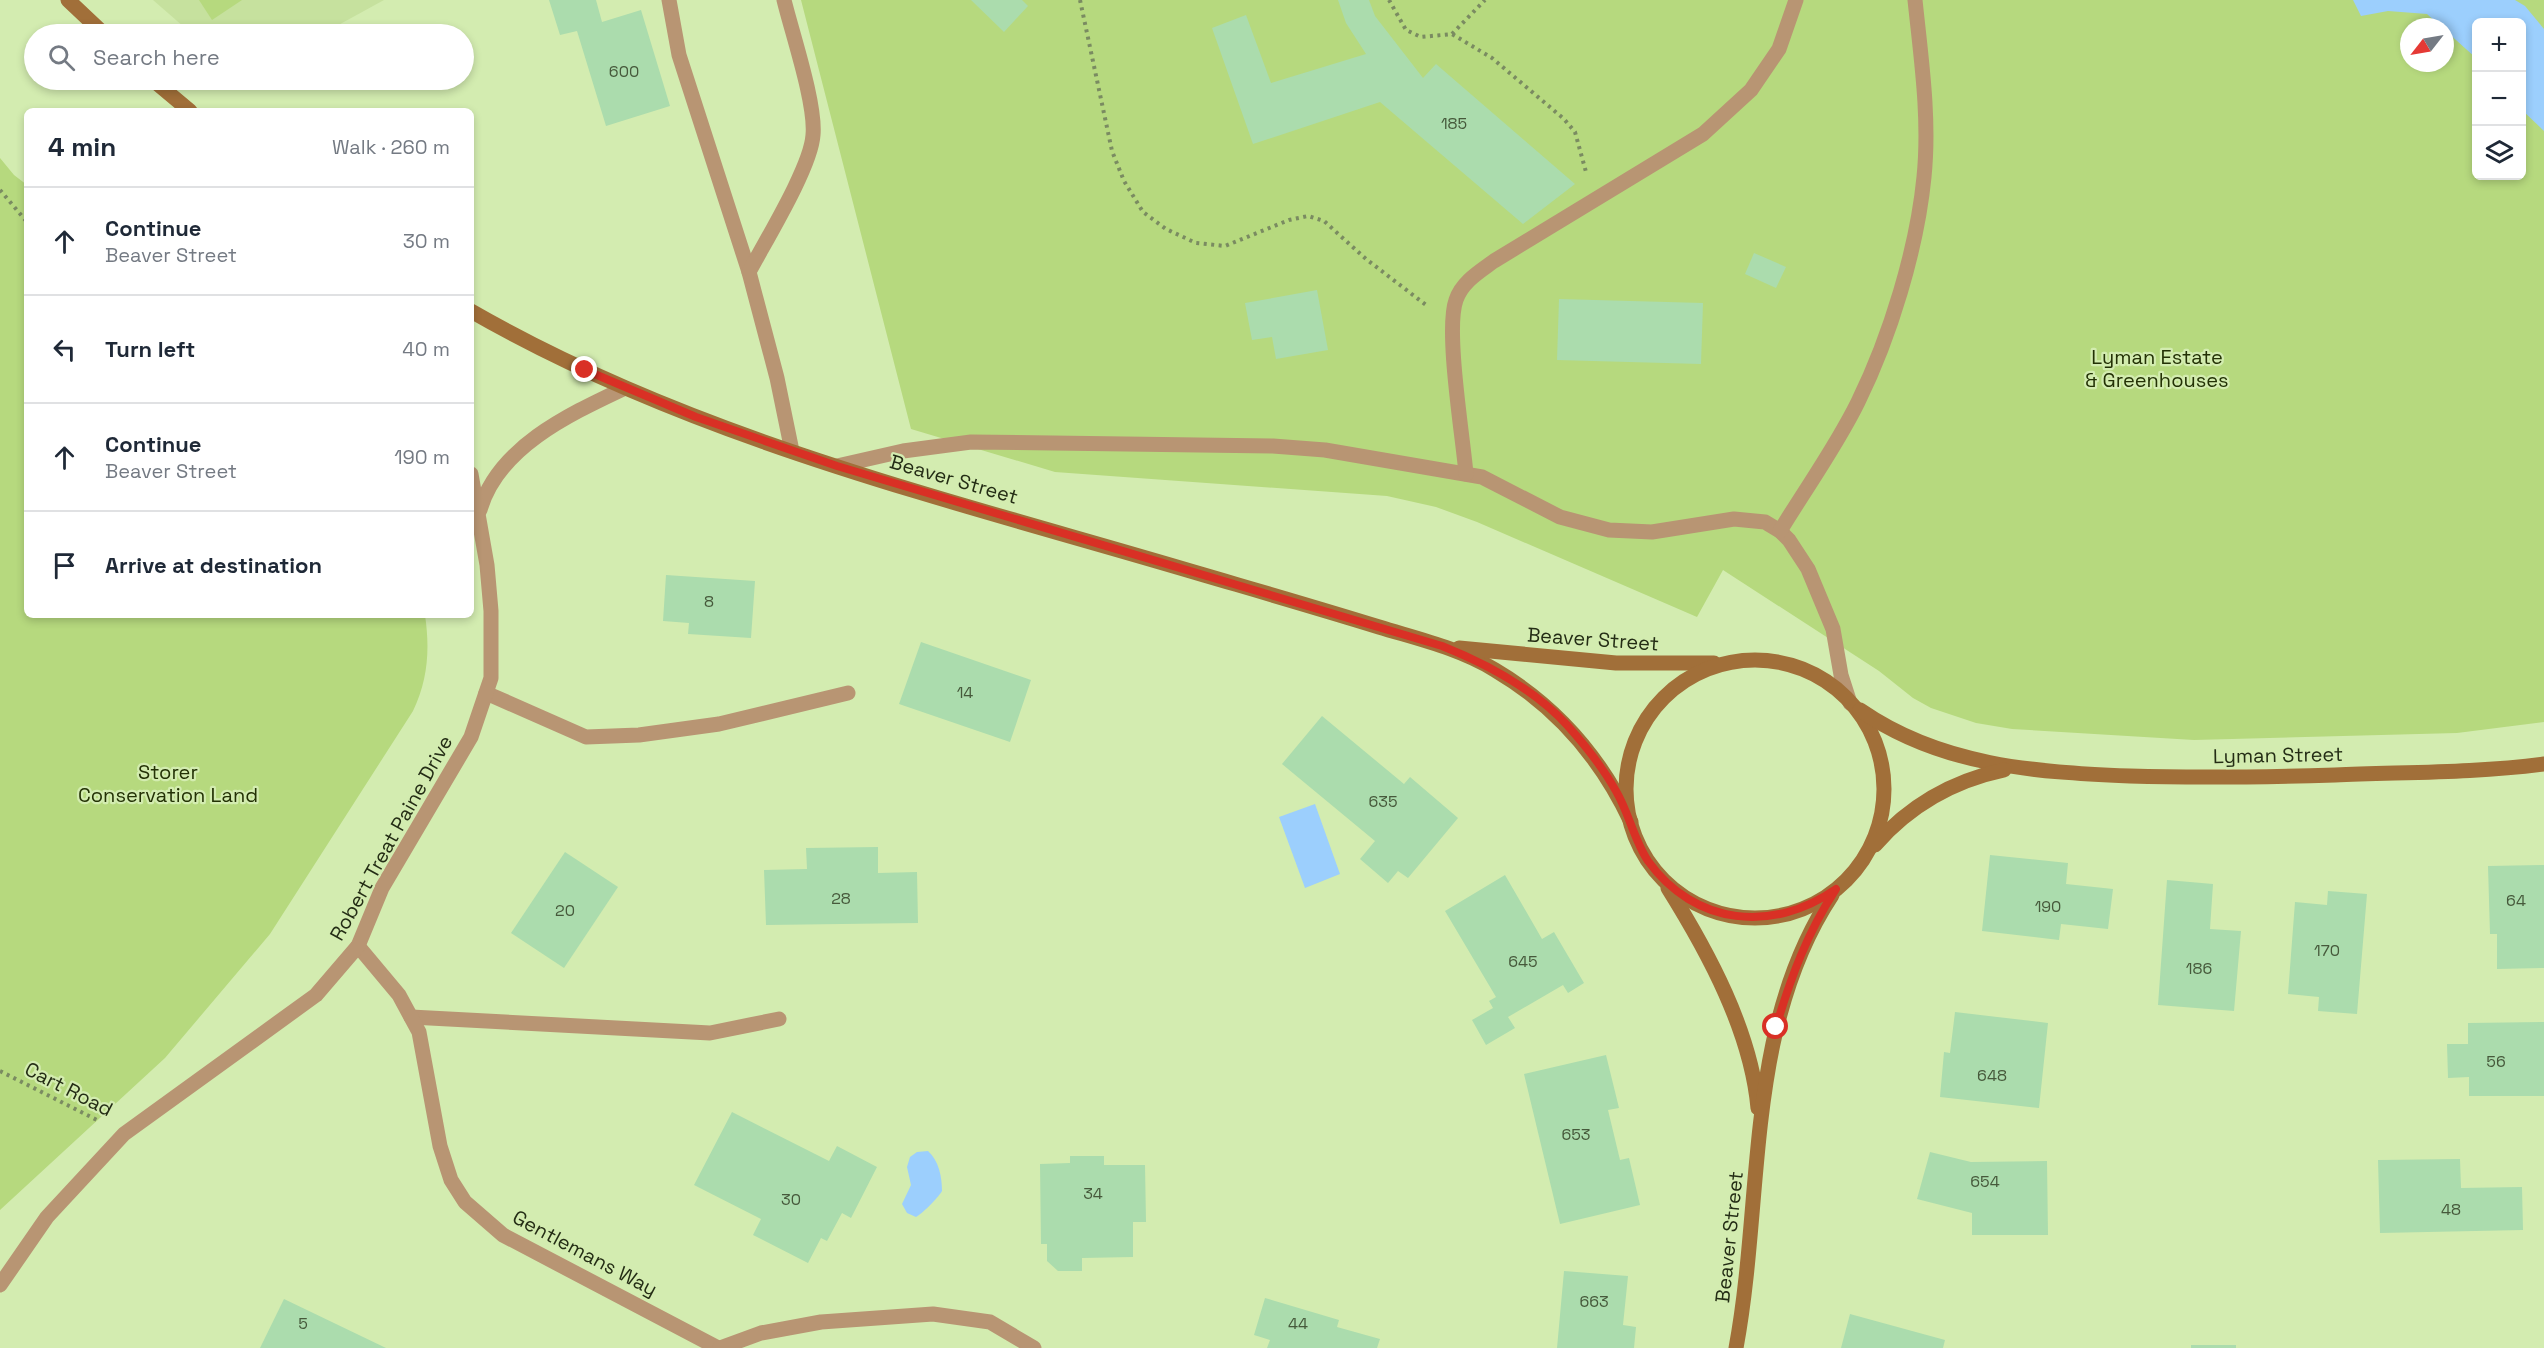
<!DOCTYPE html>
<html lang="en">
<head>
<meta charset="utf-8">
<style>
  body { margin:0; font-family:"Space Grotesk",sans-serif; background:#f2f2f3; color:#1f2937 }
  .controls { position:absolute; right:18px; top:18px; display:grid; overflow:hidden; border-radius:9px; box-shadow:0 3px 9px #0003 }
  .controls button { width:54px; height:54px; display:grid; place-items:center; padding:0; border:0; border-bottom:2px solid #e0e1e3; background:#fff; color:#1f2937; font:30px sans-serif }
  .compass { position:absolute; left:2400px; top:18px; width:54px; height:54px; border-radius:50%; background:#fff; box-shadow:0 3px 9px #0003; rotate:239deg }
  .stop { position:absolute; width:18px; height:18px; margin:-14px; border:4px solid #d93025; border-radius:50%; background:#fff }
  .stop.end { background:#d93025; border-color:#fff; box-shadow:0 2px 6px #0008 }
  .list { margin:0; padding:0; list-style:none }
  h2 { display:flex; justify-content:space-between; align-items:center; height:78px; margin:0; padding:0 24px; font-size:26px }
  h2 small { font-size:20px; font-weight:400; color:#747a83 }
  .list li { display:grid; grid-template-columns:39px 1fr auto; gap:18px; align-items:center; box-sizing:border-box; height:108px; padding:0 24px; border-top:2px solid #e0e1e3 }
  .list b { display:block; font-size:22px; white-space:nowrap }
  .list p { margin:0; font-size:20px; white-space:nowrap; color:#747a83 }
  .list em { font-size:20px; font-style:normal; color:#747a83 }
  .icon { flex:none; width:33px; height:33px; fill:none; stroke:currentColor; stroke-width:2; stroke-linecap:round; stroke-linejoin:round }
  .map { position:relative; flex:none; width:2544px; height:1348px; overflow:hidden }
  .search { position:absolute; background:#fff; box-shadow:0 3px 9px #0003; left:24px; top:24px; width:450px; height:66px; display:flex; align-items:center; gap:15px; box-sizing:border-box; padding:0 21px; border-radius:33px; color:#747a83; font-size:22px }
  .panel { position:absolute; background:#fff; box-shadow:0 3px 9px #0003; left:24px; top:108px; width:450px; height:510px; border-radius:9px }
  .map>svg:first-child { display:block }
</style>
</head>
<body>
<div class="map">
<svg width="2544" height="1348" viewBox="0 0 2544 1348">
  <rect width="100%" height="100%" fill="#d3ecb0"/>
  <!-- built -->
  <path fill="#c6e19e" d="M153 0H384L322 34H192Z"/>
  <!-- green -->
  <g fill="#b6d97e" fill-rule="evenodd">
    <path d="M199 0H242L212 20Z"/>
    <path d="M801 0H2544V722L2457 733 2194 740 2012 729 1976 723 1931 708 1913 698 1879 671 1723 570 1697 617 1477 522 1436 507 1387 496 1055 472 911 429ZM2476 22H2522V176H2476ZM2409 27H2445V63H2409Z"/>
    <path d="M0 158 14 175 27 185V615H425C430 649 428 680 413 711L270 934 165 1058 0 1210Z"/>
  </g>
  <!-- water -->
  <g fill="#9ccffd">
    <path d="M2353 0H2515L2525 6 2544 29V131L2522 110V22H2476V58L2427 14 2388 11 2361 16Z"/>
    <path d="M1315 804 1340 874 1305 888 1279 817Z"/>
    <path d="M928 1151C939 1161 942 1177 942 1191 938 1198 922 1214 916 1217L907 1213 902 1204 911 1185 907 1167 910 1157 917 1152Z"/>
  </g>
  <!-- building -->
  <g fill="#abdcad">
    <path d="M549 0H596L602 22 641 10 670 106 606 126 577 31 560 35Z"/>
    <path d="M971 0H1022L1028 6 1004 32Z"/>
    <path d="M1338 0H1369L1375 16 1423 78 1436 64 1575 184 1523 224 1380 102 1253 144 1212 28 1246 15 1271 83 1366 54 1346 23Z"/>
    <path d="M1754 253 1786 267 1776 288 1745 274Z"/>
    <path d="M1317 290 1328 350 1276 359 1272 337 1252 340 1245 303Z"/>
    <path d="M1559 299 1703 303 1701 364 1557 360Z"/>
    <path d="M666 575 755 581 751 638 688 634 689 623 663 621Z"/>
    <path d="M921 642 1031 680 1010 742 899 704Z"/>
    <path d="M1322 716 1404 784 1410 777 1458 818 1408 878 1398 871 1388 883 1360 859 1375 841 1282 764Z"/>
    <path d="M878 847V873L917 872 918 923 766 925 764 870 807 869 806 848Z"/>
    <path d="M565 852 618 887 564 968 511 933Z"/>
    <path d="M1990 855 2068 863 2066 884 2113 889 2108 929 2061 924 2059 940 1982 931Z"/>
    <path d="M2544 865V968L2497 969V934H2490L2488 866Z"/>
    <path d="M1505 875 1542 939 1554 932 1584 983 1568 993 1563 985 1508 1017 1515 1028 1486 1045 1472 1020 1493 1008 1489 1001 1496 997 1445 911Z"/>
    <path d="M2167 880 2213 884 2210 929 2241 931 2234 1011 2158 1005Z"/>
    <path d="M2328 891 2367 894 2357 1014 2318 1011 2319 997 2288 994 2295 902 2327 905Z"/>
    <path d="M1955 1012 2048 1023 2039 1108 1940 1097 1944 1052 1950 1053Z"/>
    <path d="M2544 1022V1096H2469V1077L2448 1078 2447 1044H2468V1023Z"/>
    <path d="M1606 1055 1619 1108 1608 1110 1620 1160 1629 1158 1640 1205 1560 1224 1524 1074Z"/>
    <path d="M732 1112 829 1161 837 1146 877 1167 851 1218 842 1213 827 1241 821 1238 808 1263 753 1235 761 1219 694 1185Z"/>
    <path d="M1930 1152 1971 1162 2047 1161 2048 1235H1972V1213L1917 1199Z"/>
    <path d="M1070 1156H1104V1165H1145L1146 1222H1133V1257L1082 1258V1271H1058L1047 1261V1244H1041L1040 1164 1070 1163Z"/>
    <path d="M2460 1159 2461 1188 2522 1187 2523 1230 2380 1233 2378 1160Z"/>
    <path d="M1564 1271 1628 1276 1623 1325 1636 1327 1634 1348H1557Z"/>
    <path d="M1265 1298 1339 1320 1337 1327 1380 1339 1377 1348H1267L1270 1340 1254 1335Z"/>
    <path d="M284 1299 386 1348H260Z"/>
    <path d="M1850 1314 1945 1340 1943 1348H1841Z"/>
    <rect x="2191" y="1345" width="45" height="3"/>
  </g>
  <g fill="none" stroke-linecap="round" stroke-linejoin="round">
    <!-- path -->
    <g stroke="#7a8b61" stroke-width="4" stroke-dasharray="3 4.5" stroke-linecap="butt">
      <path d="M1080 0 1112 151 1124 181 1143 212 1166 229 1196 243 1225 246 1289 220 1308 216 1324 221 1366 259 1426 305"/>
      <path d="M1389 0 1406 30 1421 37 1452 34 1492 58 1564 119 1575 132 1586 172"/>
      <path d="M1452 34 1485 0"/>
      <path d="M0 190 27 222"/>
      <path d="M0 1071 97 1120"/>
    </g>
    <!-- lane -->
    <g stroke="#b89573" stroke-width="15">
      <path d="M669 0 679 55 749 272 777 378 792 451"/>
      <path d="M749 272C766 240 811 167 813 135 816 104 792 33 784 0"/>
      <path d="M837 466 903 451 971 442 1273 446 1325 450 1482 477 1560 517 1609 530 1652 532 1734 519 1765 522 1780 531 1789 540 1808 569 1833 629 1841 675 1850 703"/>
      <path d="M1466 474C1463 437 1445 330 1456 300 1462 282 1479 272 1494 261L1703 134 1751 90 1779 49 1796 0"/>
      <path d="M1780 531C1806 488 1836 447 1858 402 1890 337 1917 249 1924 177 1930 118 1921 58 1915 0"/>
      <path d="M486 693 586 737 639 735 719 724 848 693"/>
      <path d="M411 1017 710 1033 779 1019"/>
    </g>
    <!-- street -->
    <g stroke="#b89573" stroke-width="15">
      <path d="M480 510C498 447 570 414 625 388"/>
      <path d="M358 946 399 995 419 1032 440 1146 451 1180 465 1202 503 1235 718 1348"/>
      <path d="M0 1285 47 1217 124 1134 316 995 358 946 382 888 471 737 491 678V611L487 565 471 474"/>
      <path d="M720 1348 761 1333 821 1322 933 1314 990 1322 1034 1348"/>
    </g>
    <!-- secondary -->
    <g stroke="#a16f39" stroke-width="15">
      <path d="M68 0 104 34"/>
      <path d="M153 80 190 111"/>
      <path d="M471 311C697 441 956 501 1204 575 1262 592 1321 609 1379 627 1418 639 1459 648 1495 670 1556 706 1601 758 1631 822"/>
      <path d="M1459 648 1616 663H1714"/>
      <circle cx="1755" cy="789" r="129"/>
      <path d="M1860 710C1941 766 2034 772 2130 776 2198 778 2266 777 2335 775 2404 772 2475 773 2544 764"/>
      <path d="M1875 845C1910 805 1952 781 2004 770"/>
      <path d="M1668 888C1708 952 1751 1031 1758 1108"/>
      <path d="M1736 1348C1764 1197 1744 1028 1832 895"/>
    </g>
  </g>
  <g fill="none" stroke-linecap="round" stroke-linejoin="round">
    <!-- route -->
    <path stroke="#d93025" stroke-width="8" d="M585 370 696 417 837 466 1442 646C1487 664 1533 688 1567 725 1585 745 1603 768 1616 791 1629 813 1634 840 1648 861 1695 926 1773 933 1836 889 1807 933 1791 977 1776 1027"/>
  </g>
  <g text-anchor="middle" stroke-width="4.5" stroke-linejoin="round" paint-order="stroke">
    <!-- number labels -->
    <g font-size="16" fill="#46593b">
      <text x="624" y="77">600</text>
      <text x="1454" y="129">185</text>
      <text x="709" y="607">8</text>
      <text x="965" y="698">14</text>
      <text x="1383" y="807">635</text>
      <text x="841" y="904">28</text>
      <text x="2516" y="906">64</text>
      <text x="2048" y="912">190</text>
      <text x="565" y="916">20</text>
      <text x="2327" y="956">170</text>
      <text x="1523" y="967">645</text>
      <text x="2199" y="974">186</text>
      <text x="2496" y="1067">56</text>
      <text x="1992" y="1081">648</text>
      <text x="1576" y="1140">653</text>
      <text x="1985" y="1187">654</text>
      <text x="1093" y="1199">34</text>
      <text x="791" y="1205">30</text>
      <text x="2451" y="1215">48</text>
      <text x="1594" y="1307">663</text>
      <text x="303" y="1329">5</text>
      <text x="1298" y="1329">44</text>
    </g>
    <!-- park labels -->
    <g font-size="20" fill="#233105" stroke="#d3ecb0">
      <text x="2157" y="364">Lyman Estate<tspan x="2157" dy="23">&amp; Greenhouses</tspan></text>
      <text x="168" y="779">Storer<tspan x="168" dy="23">Conservation Land</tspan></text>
    </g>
    <!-- street labels -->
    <g font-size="20" fill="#242d15" stroke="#d3ecb0">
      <text transform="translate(954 479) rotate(16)" y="7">Beaver Street</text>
      <text transform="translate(1593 639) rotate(4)" y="7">Beaver Street</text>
      <text transform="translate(2278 755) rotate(-1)" y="7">Lyman Street</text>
      <text transform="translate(391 838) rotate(-61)" y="7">Robert Treat Paine Drive</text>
      <text transform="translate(69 1089) rotate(27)" y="7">Cart Road</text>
      <text transform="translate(1729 1237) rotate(-84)" y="7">Beaver Street</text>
      <text transform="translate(585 1253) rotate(28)" y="7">Gentlemans Way</text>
    </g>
  </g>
</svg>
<div class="controls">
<button>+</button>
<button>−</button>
<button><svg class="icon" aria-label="layers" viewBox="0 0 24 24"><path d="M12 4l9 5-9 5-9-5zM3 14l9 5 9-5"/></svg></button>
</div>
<svg class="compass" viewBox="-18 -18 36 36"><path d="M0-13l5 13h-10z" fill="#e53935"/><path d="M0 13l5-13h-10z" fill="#747a83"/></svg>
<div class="stop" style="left:1776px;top:1027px"></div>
<div class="stop end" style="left:585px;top:370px"></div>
<div class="search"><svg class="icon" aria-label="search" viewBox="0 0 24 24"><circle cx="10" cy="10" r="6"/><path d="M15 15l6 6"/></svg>Search here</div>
<section class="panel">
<h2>4 min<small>Walk · 260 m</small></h2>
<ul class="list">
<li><svg class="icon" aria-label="ahead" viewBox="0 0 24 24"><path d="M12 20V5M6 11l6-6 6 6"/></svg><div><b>Continue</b><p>Beaver Street</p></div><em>30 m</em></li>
<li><svg class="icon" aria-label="left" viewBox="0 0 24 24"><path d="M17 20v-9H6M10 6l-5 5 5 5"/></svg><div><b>Turn left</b></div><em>40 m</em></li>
<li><svg class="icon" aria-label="ahead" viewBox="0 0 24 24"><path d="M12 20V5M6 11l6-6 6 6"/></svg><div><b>Continue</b><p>Beaver Street</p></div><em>190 m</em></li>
<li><svg class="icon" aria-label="arrive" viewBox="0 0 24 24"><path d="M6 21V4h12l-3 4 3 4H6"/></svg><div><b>Arrive at destination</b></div></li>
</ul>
</section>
</div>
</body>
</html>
